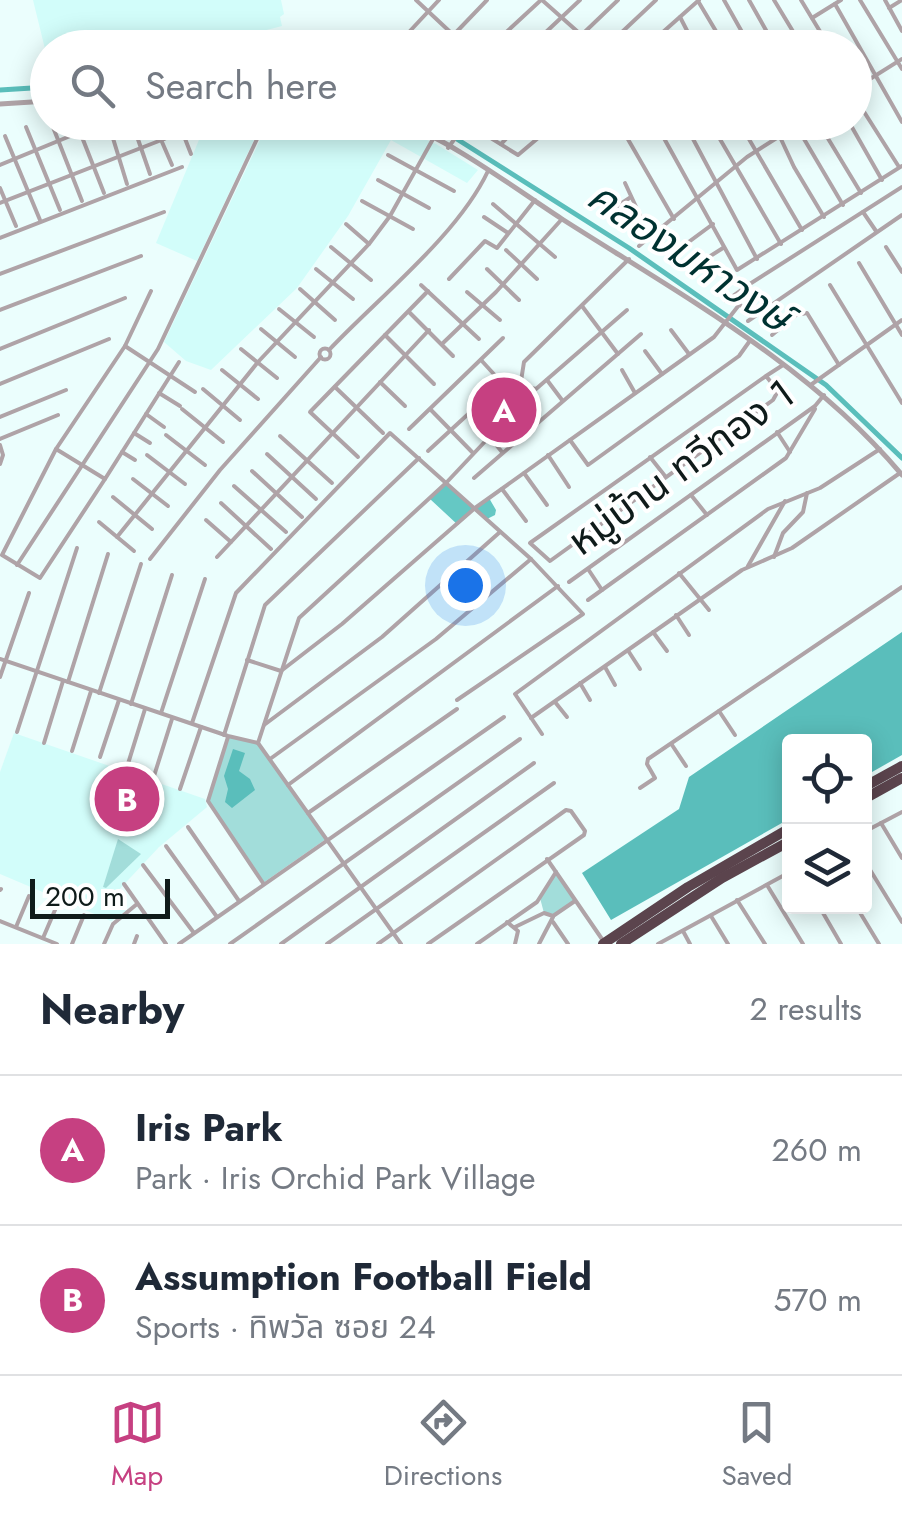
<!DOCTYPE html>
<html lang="en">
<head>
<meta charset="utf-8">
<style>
  body { margin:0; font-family:Jost,"Noto Sans Thai",sans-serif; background:#f6f6f7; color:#1f2937 }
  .controls { position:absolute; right:30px; bottom:30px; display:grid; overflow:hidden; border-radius:10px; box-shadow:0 5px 25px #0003 }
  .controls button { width:90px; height:90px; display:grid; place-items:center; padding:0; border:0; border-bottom:2px solid #e0e1e3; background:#fff; color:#1f2937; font:50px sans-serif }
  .scale { position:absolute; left:30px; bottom:25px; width:140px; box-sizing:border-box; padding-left:10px; border:5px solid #0f1b1a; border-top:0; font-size:28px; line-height:35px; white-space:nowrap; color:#0f1b1a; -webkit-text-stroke:8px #fff; paint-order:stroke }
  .you { position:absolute; left:465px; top:585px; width:35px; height:35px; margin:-25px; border:8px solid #fff; border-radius:50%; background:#1a73e8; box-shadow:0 0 0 15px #1a73e833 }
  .badge { display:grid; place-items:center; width:65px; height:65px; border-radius:50%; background:#c64081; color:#fff; font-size:32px; font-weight:700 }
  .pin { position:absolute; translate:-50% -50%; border:5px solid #fff; box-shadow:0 2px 10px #0006 }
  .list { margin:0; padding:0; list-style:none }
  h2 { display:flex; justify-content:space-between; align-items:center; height:130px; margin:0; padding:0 40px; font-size:42px }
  h2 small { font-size:32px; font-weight:400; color:#747a83 }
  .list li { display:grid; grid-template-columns:65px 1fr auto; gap:30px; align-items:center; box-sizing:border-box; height:150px; padding:0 40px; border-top:2px solid #e0e1e3 }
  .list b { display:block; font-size:38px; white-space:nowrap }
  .list p { margin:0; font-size:32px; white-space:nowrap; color:#747a83 }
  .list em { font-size:32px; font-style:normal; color:#747a83 }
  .icon { flex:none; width:55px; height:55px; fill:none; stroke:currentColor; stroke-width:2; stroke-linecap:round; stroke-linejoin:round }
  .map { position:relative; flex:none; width:902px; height:944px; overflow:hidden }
  .search { position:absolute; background:#fff; box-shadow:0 5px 25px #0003; left:30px; right:30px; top:30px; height:110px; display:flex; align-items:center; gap:25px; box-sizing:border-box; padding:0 35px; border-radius:55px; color:#747a83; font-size:38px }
  .sheet { height:430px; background:#fff }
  nav { display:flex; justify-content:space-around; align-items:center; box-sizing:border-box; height:140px; border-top:2px solid #e0e1e3; background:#fff; font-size:28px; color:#747a83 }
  nav a { display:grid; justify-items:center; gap:5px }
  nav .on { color:#c64081 }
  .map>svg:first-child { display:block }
</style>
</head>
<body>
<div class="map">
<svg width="902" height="944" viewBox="0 0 902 944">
  <rect width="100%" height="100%" fill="#ebfefd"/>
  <!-- built -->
  <g fill="#d2fdfa">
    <path d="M33 0H281L284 14 280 17 282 26 243 36 245 47 48 48 47 57Z"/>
    <path d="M206 123H262L197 261 156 243Z"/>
    <path d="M268 123H375L396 129 398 127 436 144 478 170 467 183 391 140 348 216 297 288 211 370 186 361 164 342Z"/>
    <path d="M14 733 205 799 207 807 159 847 115 894 126 911 111 921 0 874V772Z"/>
  </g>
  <!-- green -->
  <g fill="#a2ddda">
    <path d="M228 736 258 743 326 839 263 883 208 801Z"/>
    <path d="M105 771 162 793 149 828 92 805Z"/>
    <path d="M118 839 141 854 106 888 103 887Z"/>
    <path d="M556 872 575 901 553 916 544 913 540 898Z"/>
  </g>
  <!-- forest -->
  <path fill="#65c8c4" d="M446 483 475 508 489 498 496 510 495 515 487 519 475 509 458 525 430 499Z"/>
  <!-- water -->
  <g fill="#5abebb">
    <path d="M902 632V755L865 776 864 742H790L789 819 611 920 582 873 679 809 689 777Z"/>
    <path d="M233 749 245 753 239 771 250 779 255 790 232 808 225 802 228 789 224 776Z"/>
  </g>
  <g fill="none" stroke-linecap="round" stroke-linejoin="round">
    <!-- canal -->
    <g stroke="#5abebb" stroke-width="5">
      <path d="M0 90 48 87"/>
      <path d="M430 122 629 248 826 385 902 458"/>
    </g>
    <!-- minor -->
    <g stroke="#afa3a7" stroke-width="4">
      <path d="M416 0 462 43"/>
      <path d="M542 0 596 48"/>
      <path d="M724 0 751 48"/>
      <path d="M749 0 776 48"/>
      <path d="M774 0 803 48"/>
      <path d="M801 0 830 48"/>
      <path d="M860 0 902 69"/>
      <path d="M885 0 902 31"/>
      <path d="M698 1 726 48"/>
      <path d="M835 4 902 122"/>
      <path d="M889 8 902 0"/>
      <path d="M680 17 696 48"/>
      <path d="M812 18 841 0"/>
      <path d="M658 36 665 48"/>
      <path d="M402 48 410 31 439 0"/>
      <path d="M441 48 487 0"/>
      <path d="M489 48 541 0"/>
      <path d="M529 48 580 0"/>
      <path d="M568 48 618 0"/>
      <path d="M605 48 656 0"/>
      <path d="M645 48 699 0"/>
      <path d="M854 89 902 59"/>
      <path d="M854 96 899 167"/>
      <path d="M51 122 82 201"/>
      <path d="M108 122 127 184"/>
      <path d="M132 122 150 174"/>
      <path d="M158 122 164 139"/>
      <path d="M465 122 518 155 557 122"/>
      <path d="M618 122 674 219"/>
      <path d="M655 122 737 270 902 166"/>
      <path d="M684 122 757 259"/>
      <path d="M710 122 781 244"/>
      <path d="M739 122 802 230"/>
      <path d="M773 122 794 167 824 217"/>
      <path d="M794 122 843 205"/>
      <path d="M818 122 861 193"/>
      <path d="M849 122 882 180"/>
      <path d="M26 127 60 210"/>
      <path d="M187 129 201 122"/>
      <path d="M182 131 191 154"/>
      <path d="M478 131 487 122"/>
      <path d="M80 132 104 193"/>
      <path d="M5 136 40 220"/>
      <path d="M162 142 172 165"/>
      <path d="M501 144 522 122"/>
      <path d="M448 148 466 123"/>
      <path d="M388 155 454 191"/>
      <path d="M0 165 80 132 116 122"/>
      <path d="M378 180 429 208"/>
      <path d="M625 183 650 237"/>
      <path d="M0 188 16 226"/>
      <path d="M362 201 413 229"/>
      <path d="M599 202 608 212 631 197"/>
      <path d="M0 203 164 139 185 130 182 122"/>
      <path d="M493 204 555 257"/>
      <path d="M863 212 876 231"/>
      <path d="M484 217 508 233"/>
      <path d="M346 224 369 244"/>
      <path d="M0 238 182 167"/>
      <path d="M639 246 747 157 802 122"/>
      <path d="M331 247 371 280"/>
      <path d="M886 247 902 272"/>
      <path d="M506 250 537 279"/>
      <path d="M667 258 713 224"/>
      <path d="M859 263 902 335"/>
      <path d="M693 267 723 248"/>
      <path d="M316 269 353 299"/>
      <path d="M487 269 519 300"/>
      <path d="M0 274 164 212"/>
      <path d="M449 279 485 241 497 248 535 200"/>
      <path d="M421 285 479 339"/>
      <path d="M830 285 902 403"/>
      <path d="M300 289 335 320"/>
      <path d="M467 292 500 320"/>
      <path d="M726 301 743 289"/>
      <path d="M739 305 760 313"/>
      <path d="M582 306 618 354"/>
      <path d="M279 309 314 337"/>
      <path d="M0 310 141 256"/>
      <path d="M409 312 453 356"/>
      <path d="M748 321 902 215"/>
      <path d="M261 329 295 357"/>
      <path d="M671 330 689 354"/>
      <path d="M385 335 434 384"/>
      <path d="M772 335 796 315 807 313 839 365"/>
      <path d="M443 343 496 292 562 219"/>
      <path d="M125 346 195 392"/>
      <circle cx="325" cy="354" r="5.5"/>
      <path d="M0 349 125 298"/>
      <path d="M241 349 277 378"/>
      <path d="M329 350C379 297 458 235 488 171"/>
      <path d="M645 351 662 374"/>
      <path d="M481 360 502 383 516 384 520 391 526 387 521 381 516 384"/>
      <path d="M222 370 258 399"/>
      <path d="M622 370 635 393"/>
      <path d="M766 376 778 391 773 400 550 561 530 543 766 376 783 365"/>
      <path d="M547 380 562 400"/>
      <path d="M521 381 524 362 629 259"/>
      <path d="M380 382 405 406"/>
      <path d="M0 384 109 339"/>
      <path d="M812 384 902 320"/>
      <path d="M335 387 383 433"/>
      <path d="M526 387 536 389 627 310"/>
      <path d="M203 389 240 420"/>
      <path d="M159 393 180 406"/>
      <path d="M182 409 223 442"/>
      <path d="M431 410 473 453"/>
      <path d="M146 414 164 427"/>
      <path d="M0 417 66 390"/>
      <path d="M409 429 503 338"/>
      <path d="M777 432 790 452"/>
      <path d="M134 433 150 443"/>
      <path d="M166 435 205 465"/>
      <path d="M280 436 332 483"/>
      <path d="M489 436 502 452"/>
      <path d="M0 439 58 415"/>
      <path d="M570 440 588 465 739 356 749 342"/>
      <path d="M0 445 3 455 0 464"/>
      <path d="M56 449 105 479 179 362"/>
      <path d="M428 451 502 383"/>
      <path d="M122 452 135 460"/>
      <path d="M267 454 316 499"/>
      <path d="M147 455 185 484"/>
      <path d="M548 455 569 487"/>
      <path d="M358 457 310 412 428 291"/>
      <path d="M650 457 665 476"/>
      <path d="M252 471 302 517"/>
      <path d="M524 473 547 505"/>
      <path d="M474 478 641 334"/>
      <path d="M105 479 40 578 2 555 56 449 125 346 151 291"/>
      <path d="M133 479 168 506"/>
      <path d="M234 486 286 532"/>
      <path d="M502 489 526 521"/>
      <path d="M691 495 707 515"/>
      <path d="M113 497 152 529"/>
      <path d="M221 503 271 549"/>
      <path d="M206 520 231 542"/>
      <path d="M99 522 134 551"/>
      <path d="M117 537 258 362 369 244 390 216 433 139"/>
      <path d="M217 557 429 330"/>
      <path d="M774 557 783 533 803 512 807 493"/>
      <path d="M150 559 220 470 321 357"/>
      <path d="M17 565 158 349 265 122"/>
      <path d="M748 566 785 501"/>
      <path d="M588 569 602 590"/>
      <path d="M679 573 709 610"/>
      <path d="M569 582 815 406 824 395"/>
      <path d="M588 600 786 458 815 409"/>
      <path d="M676 615 689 635"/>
      <path d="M653 632 667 651"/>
      <path d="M629 652 640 669"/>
      <path d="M0 659 228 736 258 743 401 944"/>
      <path d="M247 660 281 671 342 624 475 508 714 337 739 305 745 287 902 187"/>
      <path d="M605 667 615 685"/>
      <path d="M0 677 29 593"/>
      <path d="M68 682 108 554"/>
      <path d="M580 683 590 700"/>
      <path d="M99 693 141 564"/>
      <path d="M555 702 567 717"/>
      <path d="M131 704 172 575"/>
      <path d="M719 711 735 735"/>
      <path d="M161 713 205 579"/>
      <path d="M531 718 742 570 792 548 900 473"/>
      <path d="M192 723 236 593 390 433 531 559 583 614 457 700"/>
      <path d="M264 725 382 637 500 532"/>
      <path d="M17 732 77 548"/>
      <path d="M542 734 515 694 768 509 820 488 880 449"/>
      <path d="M224 735 265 605 419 458"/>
      <path d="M228 737 208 801 263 883"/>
      <path d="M44 743 63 681"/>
      <path d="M258 743 299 618 446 483 509 416 520 391"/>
      <path d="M672 745 686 766"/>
      <path d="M72 751 91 691"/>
      <path d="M100 757 119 700"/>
      <path d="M270 759 436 639 531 559"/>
      <path d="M127 767 145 709"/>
      <path d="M154 776 172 719"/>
      <path d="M288 785 558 586"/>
      <path d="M640 788 655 778 647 764 648 759 902 587"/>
      <path d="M180 789 201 727"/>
      <path d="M308 813 457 709"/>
      <path d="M881 823 902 858"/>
      <path d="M188 827 239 901"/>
      <path d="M864 832 902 812"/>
      <path d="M166 846 217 917"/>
      <path d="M547 859 604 942"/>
      <path d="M864 860 902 922"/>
      <path d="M143 865 194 933"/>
      <path d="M124 884 166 944"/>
      <path d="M767 885 803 944"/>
      <path d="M0 890 1 889"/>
      <path d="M737 900 765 944"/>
      <path d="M819 906 841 944"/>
      <path d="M856 906 879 944"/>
      <path d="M711 916 728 944"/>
      <path d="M0 921 57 944"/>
      <path d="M507 922 518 931 515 944"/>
      <path d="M553 922 568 944"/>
      <path d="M16 927 29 896"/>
      <path d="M515 927 544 913 553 916 575 901"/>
      <path d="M683 931 690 944"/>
      <path d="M43 938 58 903"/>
      <path d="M72 944 84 915"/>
      <path d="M104 944 113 924 137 904"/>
      <path d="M134 944 137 936"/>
      <path d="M179 944 504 717"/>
      <path d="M230 944 520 739"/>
      <path d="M281 944 534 763"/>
      <path d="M327 944 554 783"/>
      <path d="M378 944 566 810 571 811 585 831 584 835 428 944"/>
      <path d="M477 944 537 902 556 872"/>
      <path d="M539 944 553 917"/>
      <path d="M658 944 790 872"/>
    </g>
    <!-- tertiary -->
    <g stroke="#afa3a7" stroke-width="5">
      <path d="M0 104 48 101"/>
      <path d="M398 122C447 137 517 190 562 219 681 295 811 366 902 475"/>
    </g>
    <!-- motorway -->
    <g stroke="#5b444d" stroke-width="10">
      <path d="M864 787 902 766"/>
      <path d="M864 799 902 778"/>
      <path d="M603 944 688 887 790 828"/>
      <path d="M621 944 722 878 790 841"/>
    </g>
  </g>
  <g text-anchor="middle" stroke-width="8" stroke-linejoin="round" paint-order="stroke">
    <!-- street labels -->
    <g font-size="40" fill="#0f1b1a" stroke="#fff">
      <text transform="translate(681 467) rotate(-36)" y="14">หมู่บ้าน ทวีทอง 1</text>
    </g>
    <!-- water labels -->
    <g font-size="42" font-style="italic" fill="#003231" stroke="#fff">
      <text transform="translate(690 256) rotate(34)" y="15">คลองมหาวงษ์</text>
    </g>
  </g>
</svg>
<div class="controls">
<button><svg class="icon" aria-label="locate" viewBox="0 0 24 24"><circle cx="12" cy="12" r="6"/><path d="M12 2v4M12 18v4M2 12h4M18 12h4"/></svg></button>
<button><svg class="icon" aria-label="layers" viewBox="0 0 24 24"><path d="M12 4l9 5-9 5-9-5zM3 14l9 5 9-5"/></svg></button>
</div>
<div class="scale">200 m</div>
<div class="you"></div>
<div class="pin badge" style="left:504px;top:410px">A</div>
<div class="pin badge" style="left:127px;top:799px">B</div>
<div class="search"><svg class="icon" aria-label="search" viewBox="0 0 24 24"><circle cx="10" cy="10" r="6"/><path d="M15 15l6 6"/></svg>Search here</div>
</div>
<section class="sheet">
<h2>Nearby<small>2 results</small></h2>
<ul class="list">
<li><span class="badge">A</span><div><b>Iris Park</b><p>Park · Iris Orchid Park Village</p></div><em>260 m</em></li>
<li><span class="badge">B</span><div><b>Assumption Football Field</b><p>Sports · ทิพวัล ซอย 24</p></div><em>570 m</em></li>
</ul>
</section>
<nav>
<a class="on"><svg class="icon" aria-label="map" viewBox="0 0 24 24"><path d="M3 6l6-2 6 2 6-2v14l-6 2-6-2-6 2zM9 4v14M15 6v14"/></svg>Map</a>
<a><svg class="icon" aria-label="directions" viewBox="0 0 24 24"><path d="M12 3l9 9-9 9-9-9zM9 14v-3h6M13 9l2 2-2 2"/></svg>Directions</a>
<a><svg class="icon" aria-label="saved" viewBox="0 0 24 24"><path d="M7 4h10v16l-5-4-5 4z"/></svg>Saved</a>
</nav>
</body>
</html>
